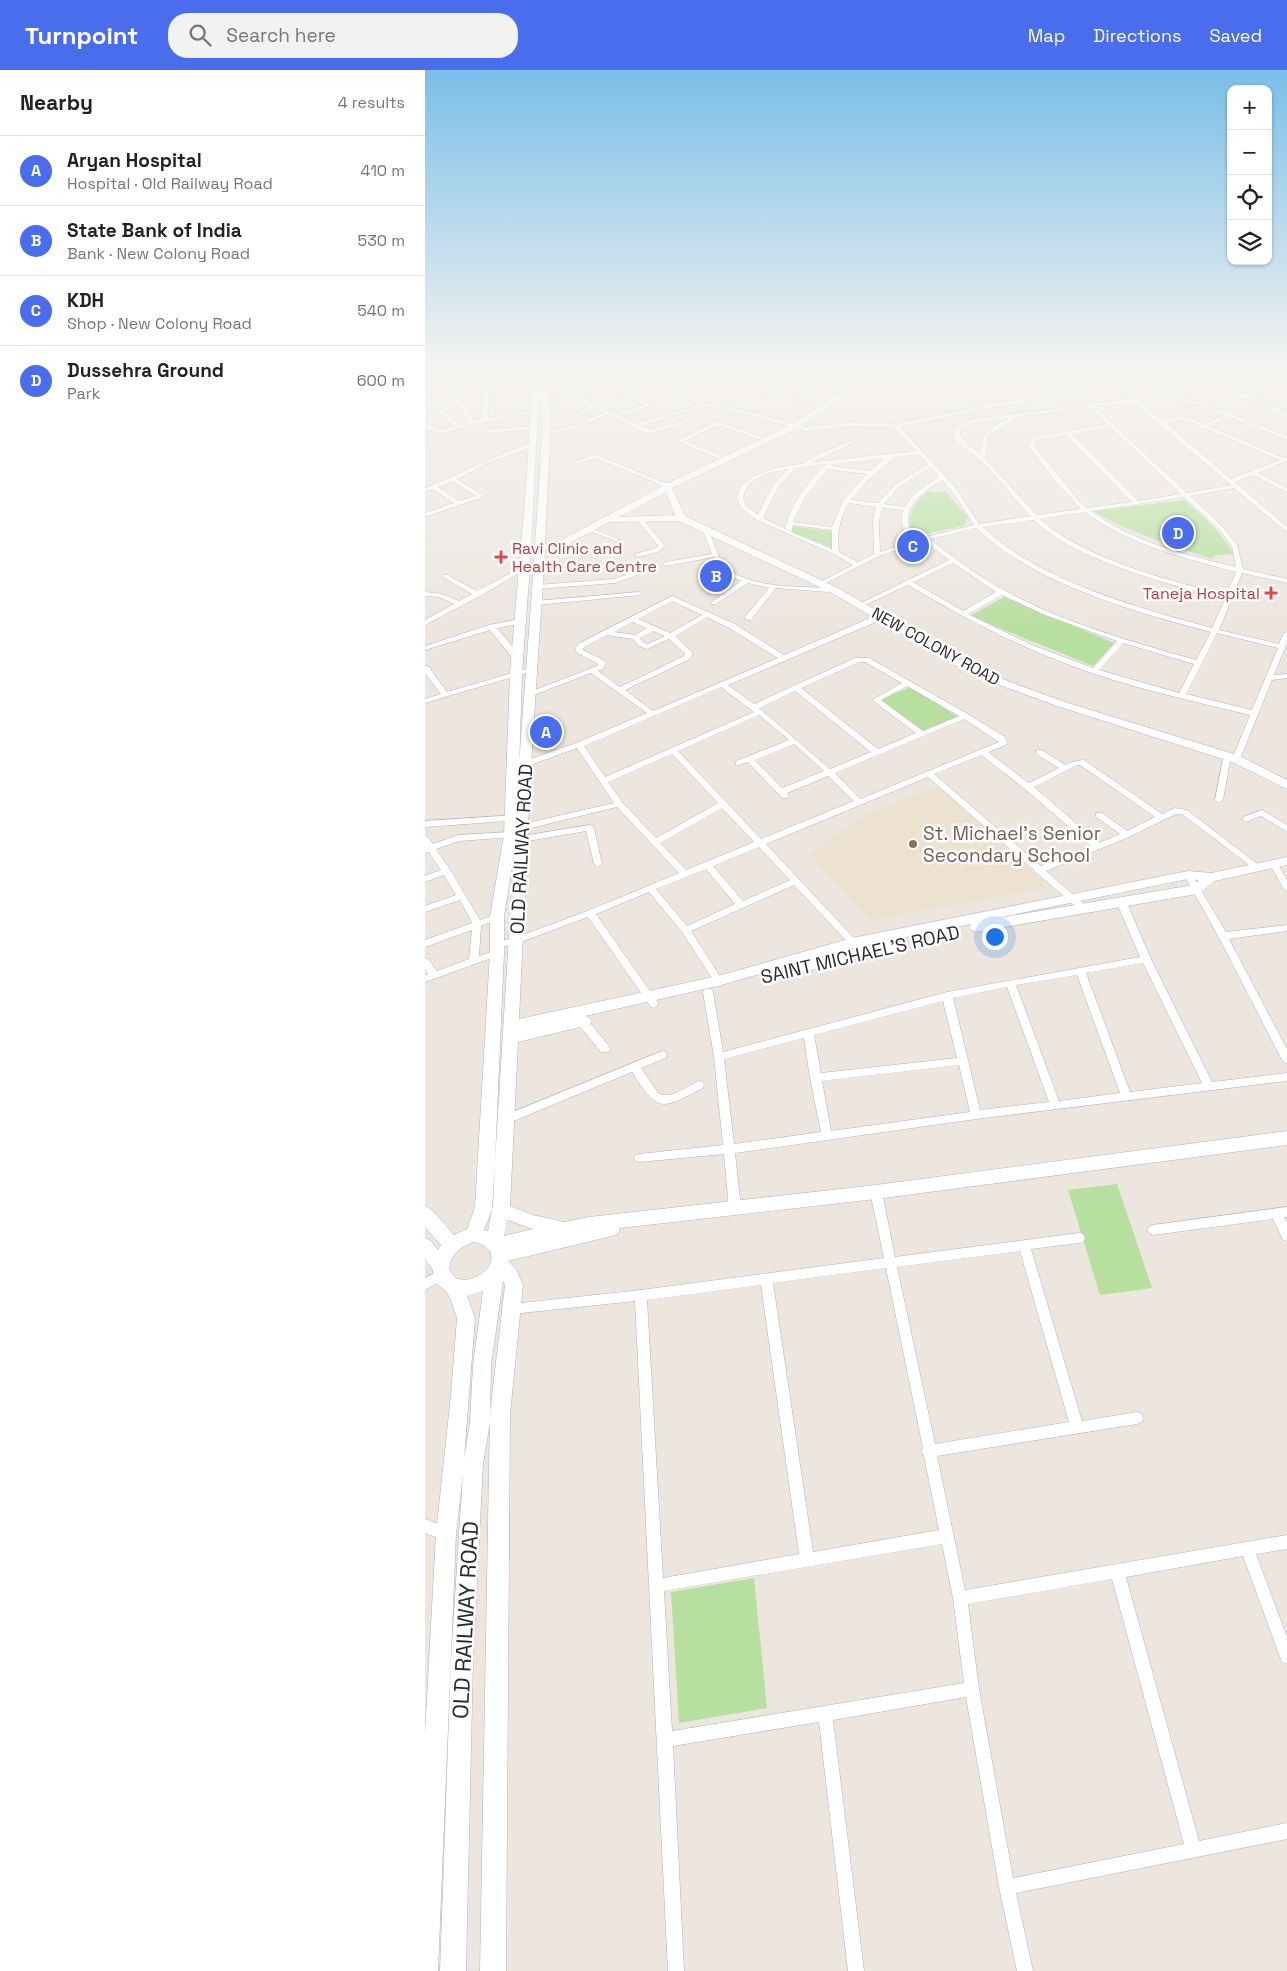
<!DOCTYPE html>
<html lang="en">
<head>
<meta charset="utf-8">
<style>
  body { margin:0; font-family:"Space Grotesk",sans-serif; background:#f2f2f2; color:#222 }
  .controls { position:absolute; right:15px; top:15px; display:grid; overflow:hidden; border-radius:10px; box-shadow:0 1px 4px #0004 }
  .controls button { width:45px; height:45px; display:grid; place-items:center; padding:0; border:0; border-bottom:1px solid #e0e0e0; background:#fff; color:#222; font:25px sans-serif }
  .you { position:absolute; left:569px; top:866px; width:18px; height:18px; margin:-12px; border:4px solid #fff; border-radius:50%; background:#1a73e8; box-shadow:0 0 0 8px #1a73e833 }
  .badge { display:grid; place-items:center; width:32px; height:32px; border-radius:50%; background:#4a6dee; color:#fff; font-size:16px; font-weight:700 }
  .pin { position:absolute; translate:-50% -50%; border:2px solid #fff; box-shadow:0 1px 5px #0006 }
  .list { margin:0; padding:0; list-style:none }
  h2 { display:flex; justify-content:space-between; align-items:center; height:65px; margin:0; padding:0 20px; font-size:21px }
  h2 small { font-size:16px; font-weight:400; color:#767676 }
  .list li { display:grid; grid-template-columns:32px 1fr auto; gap:15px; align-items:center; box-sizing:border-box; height:70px; padding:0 20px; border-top:1px solid #e0e0e0 }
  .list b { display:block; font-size:19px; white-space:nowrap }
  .list p { margin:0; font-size:16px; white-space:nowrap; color:#767676 }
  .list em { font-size:16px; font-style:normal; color:#767676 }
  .icon { flex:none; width:28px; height:28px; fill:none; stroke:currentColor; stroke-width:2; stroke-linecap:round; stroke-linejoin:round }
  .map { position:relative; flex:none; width:862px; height:1901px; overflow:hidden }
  header { display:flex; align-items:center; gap:30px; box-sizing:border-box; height:70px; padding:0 25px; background:#4a6dee; color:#fff }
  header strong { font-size:24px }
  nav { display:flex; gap:28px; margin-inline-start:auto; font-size:18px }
  .search { width:350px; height:45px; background:#f2f2f2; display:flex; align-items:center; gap:12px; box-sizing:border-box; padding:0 18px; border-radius:20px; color:#767676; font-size:19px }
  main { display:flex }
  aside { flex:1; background:#fff }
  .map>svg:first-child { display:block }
</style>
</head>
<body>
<header>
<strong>Turnpoint</strong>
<div class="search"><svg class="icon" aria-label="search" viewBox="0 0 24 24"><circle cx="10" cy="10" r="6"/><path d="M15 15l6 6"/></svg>Search here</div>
<nav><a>Map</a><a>Directions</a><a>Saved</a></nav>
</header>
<main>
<aside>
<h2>Nearby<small>4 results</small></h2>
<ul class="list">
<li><span class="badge">A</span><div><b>Aryan Hospital</b><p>Hospital · Old Railway Road</p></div><em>410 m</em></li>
<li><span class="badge">B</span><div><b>State Bank of India</b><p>Bank · New Colony Road</p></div><em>530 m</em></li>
<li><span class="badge">C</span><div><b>KDH</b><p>Shop · New Colony Road</p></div><em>540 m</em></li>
<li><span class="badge">D</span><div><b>Dussehra Ground</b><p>Park</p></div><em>600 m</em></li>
</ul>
</aside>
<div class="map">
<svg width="862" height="1901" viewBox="0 0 862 1901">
  <rect width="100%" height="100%" fill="#ece6df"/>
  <!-- education -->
  <path fill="#ece2cf" d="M513 716 625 817 446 850 384 784 445 743Z"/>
  <!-- green -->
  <g fill="#b7df9f">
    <path d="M502 421 509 423 520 421 543 447 538 456 492 466C490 463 486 459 485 456 481 445 495 428 502 421Z"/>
    <path d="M759 430C778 445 796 463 809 484L791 485 787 489C746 475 705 463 668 441Z"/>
    <path d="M367 456 406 461 408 478 365 461Z"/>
    <path d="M579 527 689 573 668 596 545 546Z"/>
    <path d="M486 617 533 647 499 661 454 629Z"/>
    <path d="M692 1114 727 1218 675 1225 643 1120Z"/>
    <path d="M329 1508 342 1638 254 1653 246 1522Z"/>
  </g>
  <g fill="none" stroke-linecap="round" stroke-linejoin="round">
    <!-- street casing -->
    <g stroke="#afb1bb" stroke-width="1">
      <g id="street">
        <path d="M15 297H19L25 311 58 305 56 297H60L63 304 109 297V299L107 300 64 307 63 348 109 340 112 342 49 354 15 364 3 360 0 357V351C14 361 11 361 29 356L0 330V325L34 355 44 351 24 325 21 315 0 319V315L20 312ZM58 308 57 349 49 350 30 325 26 314Z"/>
        <path d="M157 297H161L165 308 174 316 209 304 196 297H201L233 312 260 300 255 297H261L320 318 341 308 310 298V297H316L346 306 367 297H372L330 318 372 329 436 297H441L378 331 400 337V339L325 320 292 335 322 341 381 357 428 352 471 354 570 333 696 314 677 308 667 310 670 312 667 314 632 319 560 298V297H566L632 315 660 311 618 298V297H624L662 308 677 304 702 313 717 310 676 297H683L723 308 750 302 732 298V297L753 300V302L783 297V298L766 302 788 312 814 305V307L793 314 817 324 841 319V321L822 327 848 338 862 333V337L853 340 862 344V348L788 315 750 325 761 330 774 331 862 366V370L805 347 784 356 859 388 862 387V391L833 403 862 418V422L828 405 810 412 862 457V462L809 418 765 426 797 456 812 475 818 499 862 509V513L817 503 794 560 854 574 858 564 862 562V573L849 605 862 604V608L847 610 815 689 811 691 807 689 825 645C764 630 701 617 642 594 586 573 534 545 483 515L438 536H434V534L524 490 499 471 454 486 397 515H393V513L428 495 409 484 332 450 316 438 312 427 316 416 329 406 350 398 379 393 394 384 425 371 430 372 388 392 491 381 469 358 428 356 381 361 319 344 280 336 216 356 224 360 265 349 268 351 223 364 182 345 147 359 119 365V363L143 357 178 343 168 338 151 348H147V346L164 336 151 327 120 335 117 333 169 317 160 309ZM265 302 315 320 286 334 275 332 238 314ZM760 303 783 313 748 323 727 311ZM213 306 271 334 273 335 211 354 194 346 222 337 233 342 236 340 187 315ZM721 312 742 324 709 328 696 318ZM182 317 218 335 189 344 170 335 156 325ZM691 319 704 329 547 349C540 351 530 354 529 362 528 374 545 382 552 388 573 405 587 428 606 446L554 454 529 416 475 357 570 337ZM744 327 758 333 771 334 800 345 779 354 760 346 736 349 713 331ZM707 332 806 415 762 423 670 337ZM664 337 682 354 610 367 603 375 630 411 656 439 612 445 560 389 563 368 564 365 590 349V347ZM584 348C563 361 559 358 555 384L541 373 535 365 536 358 548 353ZM759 350 775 356V358H779L855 390 806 409 740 352ZM685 357 756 424 713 431 647 364ZM641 365 707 432 662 438 654 431 609 375 614 369ZM493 384 503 394 471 414 453 433 426 430 442 411 468 388ZM459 389 445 401 406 396 409 394ZM401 394C382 413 366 434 360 459L338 448 354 416 371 398ZM506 397 514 406 488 425 480 437 459 434 475 416ZM363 399 348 415 333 445 321 436 318 427C323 407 345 402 363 399ZM403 399 442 404 418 431 407 457 368 452 382 424ZM517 410 534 431 549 455 489 470C473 438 493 426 517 410ZM759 427 793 458 807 476 811 497C761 485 708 472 666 441ZM424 433 451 437 448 451 449 484 433 492 414 482C412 464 414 449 424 433ZM457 438 478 440C475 453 478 461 484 472L455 482 454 451ZM660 442C704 475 759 488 811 502L801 525C743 510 661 490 615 449ZM609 450C650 491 744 514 800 529L787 558C713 538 614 511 558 457ZM368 455 407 460V479L366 462ZM551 458C609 514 709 542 786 562L771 590C705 571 638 553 577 519 551 505 528 487 505 469ZM528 493 571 522 538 541 488 512ZM577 525 620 545 692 571 668 598 607 575 543 544ZM792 563 853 578 827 640 761 624ZM698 573 769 594 754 623 674 600Z"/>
        <path d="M807 297H813L862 318V322Z"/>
        <path d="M841 297H848L862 302V306Z"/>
        <path d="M292 351 337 367 338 368 333 369 292 355 260 371 296 386V388L294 389 252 371Z"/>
        <path d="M109 356 111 357V359L63 363 60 361 63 359Z"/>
        <path d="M107 373 110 375 109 376 65 392 32 409 58 425V427L0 447V443L29 433 7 419 0 422V418C36 404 70 385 107 373ZM28 411 51 426 34 431 13 417Z"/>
        <path d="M168 385H172L242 414 237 415 170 388 152 394 149 392Z"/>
        <path d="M215 447 217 448 240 476 233 482 212 487 210 486V484L229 479 233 476 212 449Z"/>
        <path d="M280 456 283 458C288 470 291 483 299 494 318 519 375 516 403 518L406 520 403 522 351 518 326 550H323L319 548 344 518 323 513 291 534H287V532L316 511C304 506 295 500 289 487L241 496 238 494 241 492 287 484 277 458Z"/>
        <path d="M164 459H168L196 470 191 471 164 461Z"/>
        <path d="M179 495 182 497 181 498 112 504 109 502 112 500Z"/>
        <path d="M99 496 101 497V499L55 526 0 555V550L29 534 14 527 0 526V522L17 524 34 531 47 524 18 507V505H22L52 521Z"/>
        <path d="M216 500 218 501V503L190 513 112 519 109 517 112 515 189 509Z"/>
        <path d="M214 522 217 524 216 525 111 535 108 533 111 531Z"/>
        <path d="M247 526 310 554 359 585 452 545H458V549L303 615 329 634 430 588H444L543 644 580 667 582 673 581 675 563 682 604 713 634 698 611 684V680H617L640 695 650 691 659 690 737 744 750 738 762 740 835 796 831 799 828 798 757 744H751L704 767 621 801 661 836 663 838 658 841 655 840 613 804 610 803 609 800 503 707 341 774 440 880 442 882 440 884H434L369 815 266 861 298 911 293 915 290 913 257 862 224 822 171 844 232 931 234 934 229 938 226 937 163 847 93 873 73 878 70 877 68 875 70 873C133 855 193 828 254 803L192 737 98 760 94 757 98 754 189 733 152 678 103 696H97V692L151 673 222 643 166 603 109 625H103L102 623 172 596 173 594 151 582 150 580 153 574ZM247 531 277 545 245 563 213 549ZM282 547 304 558 353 588 228 641 200 620 265 589 268 583 250 566ZM207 552 222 558 210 565 189 562ZM228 561 240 566 223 574 219 573 215 568ZM182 565 208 569 214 576 222 579 244 569 260 583 259 586 195 617 173 601 178 599 181 593 180 591 158 580 159 577ZM434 592H440L477 613 447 630 491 663 453 679 376 618ZM482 616 534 646 498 661 456 630ZM296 617 329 642 180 707 159 676ZM370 621 446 682 405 699 334 638ZM334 645 364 670 311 691V695H314L323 692 357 728H363L364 726 362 723 403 706 429 731 336 769 253 681ZM539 649 574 672 435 729 410 703ZM369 674 399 701 357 718 330 690ZM247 684 293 733 231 768 197 732 183 712ZM556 685 600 719 666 776 616 796 509 704ZM652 695H655L730 747 702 761 677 743H671V747L695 764 674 773 609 717ZM297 738 329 772 261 800 235 773ZM334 777 365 810 318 831 288 796ZM281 799 310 834 262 856 231 819Z"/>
        <path d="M95 549 99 551 98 553 72 558 96 587V591H90L65 560 0 580V576L64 555Z"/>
        <path d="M0 596H3L22 622 104 598H110L111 600 0 633V629L16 624 0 603Z"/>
        <path d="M799 684H802L806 686 798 730 794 733 790 730Z"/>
        <path d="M837 740 862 755V762L836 746 821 752 817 749 818 747Z"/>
        <path d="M92 745 96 748 95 750 0 757V751Z"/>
        <path d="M165 755 169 758 177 794 173 797 169 794 161 761 97 772 93 769 97 766Z"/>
        <path d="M85 762 89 765 88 767 34 771 11 779 26 801 55 850 72 844 77 847 75 849 56 856 54 886 72 880 77 883 75 885 0 912V905L3 904 0 899V888L3 889 12 901 44 889 47 860 0 877V870L47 853 35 830 0 842V836L31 825 19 805 0 812V806L16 800 4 782 0 783V766L3 767 8 774 33 765Z"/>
        <path d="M848 790 851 791 862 810V821L859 820 844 793Z"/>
        <path d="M763 802 766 803 801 862 862 855V861L804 869 862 979V993L858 992 793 866 759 805Z"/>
        <path d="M696 828 701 831 726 889 787 1012 862 1003V1011L551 1049 310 1083 316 1139 314 1142 310 1144 306 1142 304 1139 299 1084 214 1092 210 1091 209 1088 210 1085 214 1084 298 1075 289 987 278 922 280 919H286L288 922 298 982 522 922 715 887 691 831ZM718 893 777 1013 705 1022 661 903ZM652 905 695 1023 634 1031 591 915ZM582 917 624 1032 555 1040 528 928ZM518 931 532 988 396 1003 389 965ZM379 968 385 1008 396 1062 309 1074 299 989ZM534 995 545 1042 406 1061 397 1011Z"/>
        <path d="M157 947 161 948 184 976 185 979 184 982H176L153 954 152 951 153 948Z"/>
        <path d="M237 981 241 982 242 985 241 988 216 998 233 1023C246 1031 262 1015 274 1011L278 1012 279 1015 278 1018C236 1040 233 1043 207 1002L86 1052H78L77 1049 78 1046Z"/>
        <path d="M451 1117 455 1119 457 1122 470 1187 654 1163 658 1164 660 1168 658 1172 654 1173 606 1179 657 1351 712 1342 717 1344 718 1348 717 1352 712 1354 512 1386 540 1520 862 1465V1479L831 1484 862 1567V1594L857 1592 855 1587 818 1486 701 1507 774 1771 862 1753V1769L591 1823 608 1901H592L574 1817 541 1627 408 1650 439 1901H423L394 1652 248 1676 259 1901H243L210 1231 87 1244 83 1243 81 1239 83 1235 87 1234 216 1220 459 1188 445 1122 447 1119ZM595 1181 644 1352 510 1374 472 1197ZM461 1198 498 1378 496 1381 499 1386 514 1460 388 1482 348 1213ZM336 1215 374 1484 238 1508 222 1230ZM517 1474 528 1528 539 1613 247 1661 239 1521ZM687 1509 759 1774 588 1808 554 1619 543 1534Z"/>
        <path d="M862 1137V1147H859L862 1153V1171L858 1170 848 1149 728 1165 724 1163 722 1160 724 1157 728 1155Z"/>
        <path d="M15 1200 19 1201 21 1205 19 1209 0 1220V1208Z"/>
        <path d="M0 1449 26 1459 28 1464 26 1469 21 1471 0 1463Z"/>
      </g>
    </g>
    <!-- secondary casing -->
    <g stroke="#afb1bb" stroke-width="1">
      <path id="secondary" d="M111 297H119L126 352 120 474 131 473 236 417 234 414 236 412 243 413 366 355 423 317 449 297H457L429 321 372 359 247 418 260 446 413 518 538 591 585 612 640 632 815 686 862 710V719L807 692 632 636 577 616 530 595 405 522 254 451 184 452 136 478 120 480 106 694 94 949 293 906 427 868 763 801 786 803 862 787V795L790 811 777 822 772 824 551 862 546 860 544 857 546 854 427 878 381 891 467 870 472 871 474 875 472 879 467 880 378 902 373 901 371 897 373 893 293 916 160 946 164 947 167 951 164 955 93 972 85 1136 108 1145 139 1152 164 1147 451 1115 862 1061V1075L451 1129 195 1158 193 1164 187 1166 83 1191 91 1199 98 1215 85 1344 81 1901H55L65 1344 80 1215 78 1211 66 1295 65 1352 58 1394 48 1590 41 1901H15L26 1590 38 1403 31 1464 13 1901H0V1664L11 1464 26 1325 32 1248 26 1230 21 1221 11 1213 7 1198 0 1189V1168L6 1171 13 1180 16 1175 0 1157V1136C9 1139 21 1157 29 1165L42 1159 50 1137 65 883V847L79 765 85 603 102 405 107 311 113 309ZM114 325 118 352 110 475 106 476ZM241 422 250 445 194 447ZM110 481 94 694V700L97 603 106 482ZM89 784 67 1140 63 1161 59 1160 68 1137 79 883V847ZM763 809 774 810 768 815 567 849ZM82 1150 108 1159 79 1166ZM49 1172C87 1181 55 1218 30 1208L24 1199C26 1185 35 1176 49 1172ZM58 1221 48 1295 45 1352 39 1389 50 1248 42 1226Z"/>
    </g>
    <!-- street -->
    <use href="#street" fill="#fff" fill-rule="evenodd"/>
    <!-- secondary -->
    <use href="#secondary" fill="#fff" fill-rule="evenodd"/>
  </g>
  <!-- sky -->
  <linearGradient id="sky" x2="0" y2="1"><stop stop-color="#7bbee8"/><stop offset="0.53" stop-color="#f6f4f1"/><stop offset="1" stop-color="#f6f4f1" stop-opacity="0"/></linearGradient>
  <rect width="862" height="563" fill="url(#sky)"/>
  <!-- markers -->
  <g fill="#e0444e" stroke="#fff" stroke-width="2">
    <path d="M73.5 479.5h5v5h5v5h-5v5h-5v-5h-5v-5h5z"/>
    <path d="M843.5 515.5h5v5h5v5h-5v5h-5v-5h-5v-5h5z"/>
  </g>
  <circle fill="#8d6e63" stroke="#fff" stroke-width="2" cx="488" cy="774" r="5"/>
  <g text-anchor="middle" stroke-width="5" stroke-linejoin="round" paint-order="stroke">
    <!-- far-health labels -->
    <g font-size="16" fill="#be3a42" stroke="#fff" text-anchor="start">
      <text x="87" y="484">Ravi Clinic and<tspan x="87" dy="18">Health Care Centre</tspan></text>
      <text x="835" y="529" text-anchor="end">Taneja Hospital</text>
    </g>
    <!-- far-street labels -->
    <g font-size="16" fill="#2b2b2b" stroke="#fff">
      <text transform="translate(511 576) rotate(29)" y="6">NEW COLONY ROAD</text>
    </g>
    <!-- education labels -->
    <g font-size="19" fill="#785e54" stroke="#fff" text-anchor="start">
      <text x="498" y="770">St. Michael's Senior<tspan x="498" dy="22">Secondary School</tspan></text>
    </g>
    <!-- street labels -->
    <g font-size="19" fill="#2b2b2b" stroke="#fff">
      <text transform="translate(96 779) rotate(-87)" y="7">OLD RAILWAY ROAD</text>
      <text transform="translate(435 884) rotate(-13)" y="7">SAINT MICHAEL'S ROAD</text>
    </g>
    <!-- near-street labels -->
    <g font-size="22" fill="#2b2b2b" stroke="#fff">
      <text transform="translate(40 1550) rotate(-87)" y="8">OLD RAILWAY ROAD</text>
    </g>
  </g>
</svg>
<div class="controls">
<button>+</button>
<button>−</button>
<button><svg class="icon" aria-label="locate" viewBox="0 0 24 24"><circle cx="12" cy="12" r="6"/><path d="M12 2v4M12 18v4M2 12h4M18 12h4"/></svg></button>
<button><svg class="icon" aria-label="layers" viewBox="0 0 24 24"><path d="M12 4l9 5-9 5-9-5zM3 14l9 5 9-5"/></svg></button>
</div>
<div class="you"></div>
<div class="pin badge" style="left:121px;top:662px">A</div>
<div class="pin badge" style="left:291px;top:506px">B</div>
<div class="pin badge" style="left:488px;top:476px">C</div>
<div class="pin badge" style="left:753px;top:463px">D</div>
</div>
</main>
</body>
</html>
